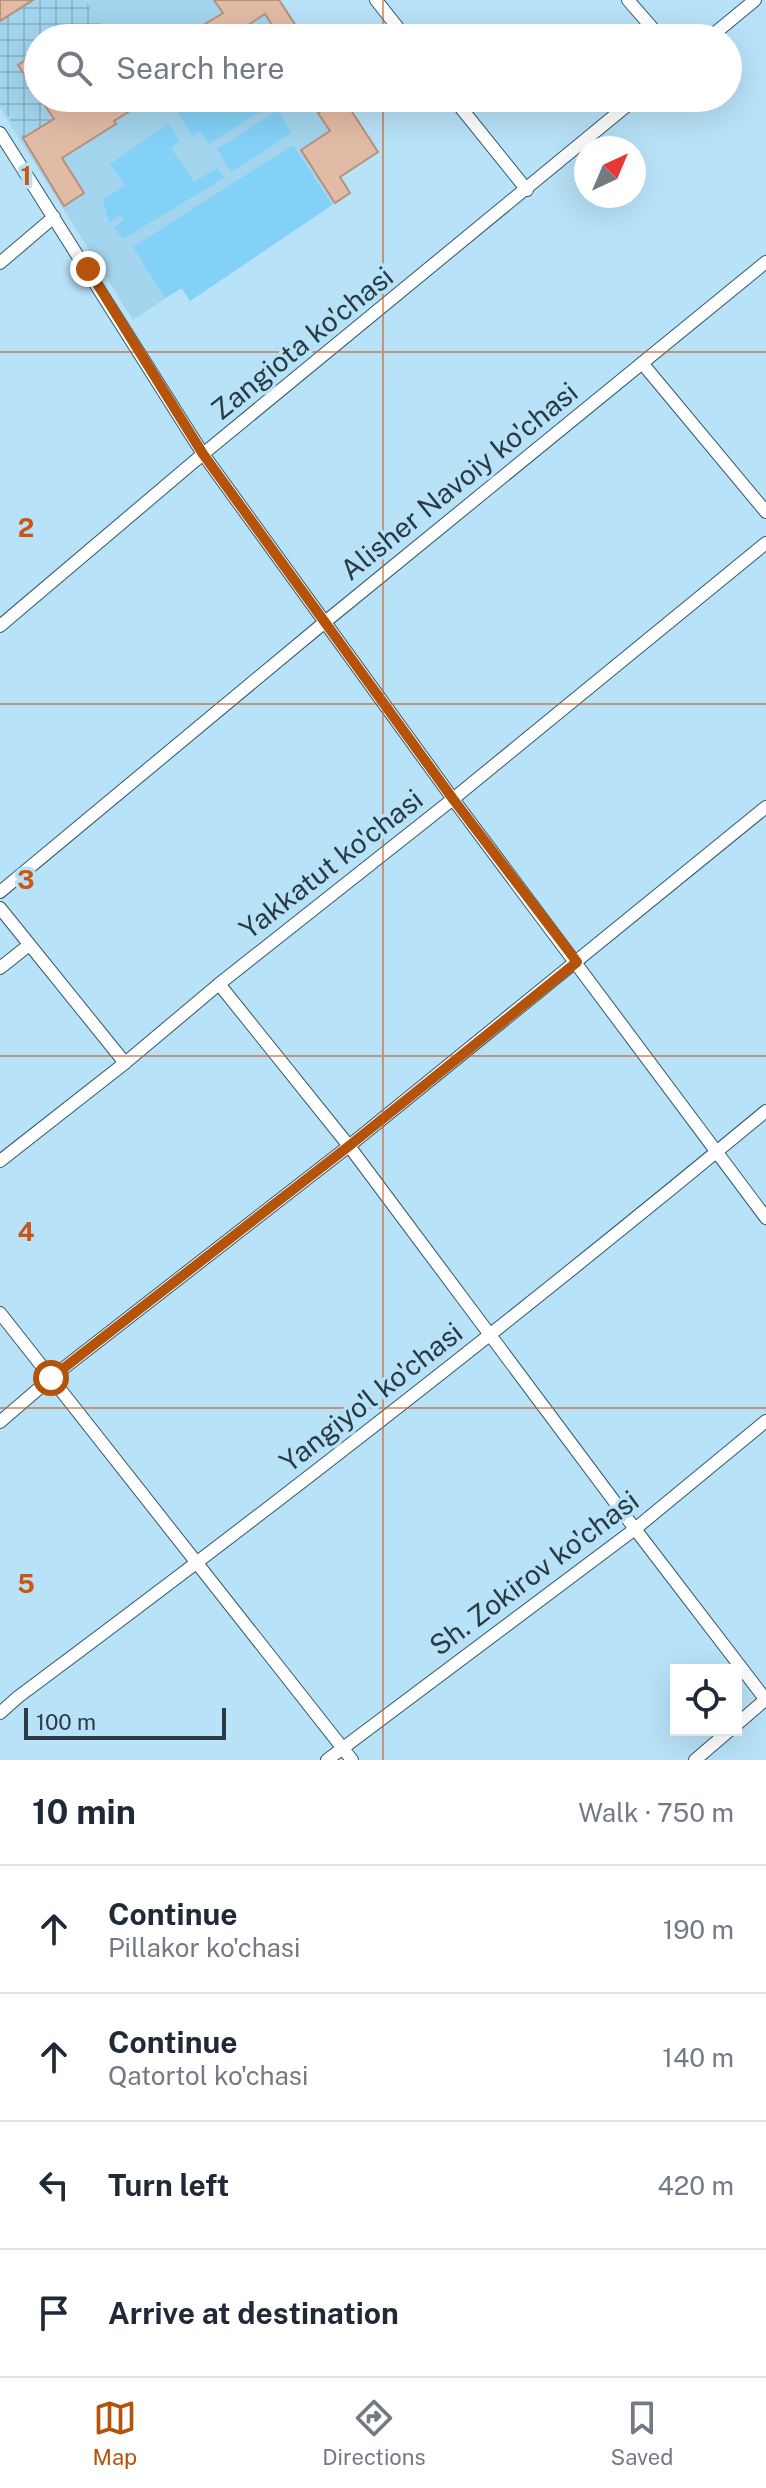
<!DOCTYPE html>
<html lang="en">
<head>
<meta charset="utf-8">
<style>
  body { margin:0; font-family:"Public Sans",sans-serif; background:#f2f2f3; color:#1f2937 }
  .controls { position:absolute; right:24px; bottom:24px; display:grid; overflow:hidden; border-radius:0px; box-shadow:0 8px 32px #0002 }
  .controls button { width:72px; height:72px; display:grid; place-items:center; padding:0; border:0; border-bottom:2px solid #e0e1e3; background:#fff; color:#1f2937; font:40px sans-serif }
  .compass { position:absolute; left:574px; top:136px; width:72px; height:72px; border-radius:50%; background:#fff; box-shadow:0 8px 32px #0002; rotate:44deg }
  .scale { position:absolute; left:24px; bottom:20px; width:202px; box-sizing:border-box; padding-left:8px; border:4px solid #2a3b44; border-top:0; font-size:22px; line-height:28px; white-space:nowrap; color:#2a3b44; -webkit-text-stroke:6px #b8e2f8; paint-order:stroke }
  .stop { position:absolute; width:24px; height:24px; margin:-18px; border:6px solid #b45309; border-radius:50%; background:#fff }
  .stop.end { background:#b45309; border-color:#fff; box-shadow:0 2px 8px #0008 }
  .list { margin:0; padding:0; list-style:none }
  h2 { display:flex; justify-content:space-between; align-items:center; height:104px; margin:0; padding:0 32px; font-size:34px }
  h2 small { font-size:26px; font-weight:400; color:#747a83 }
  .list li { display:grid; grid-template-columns:52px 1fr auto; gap:24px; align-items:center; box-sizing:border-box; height:128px; padding:0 32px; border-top:2px solid #e0e1e3 }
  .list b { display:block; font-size:30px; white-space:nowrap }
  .list p { margin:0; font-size:26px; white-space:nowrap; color:#747a83 }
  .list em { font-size:26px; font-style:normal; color:#747a83 }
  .icon { flex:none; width:44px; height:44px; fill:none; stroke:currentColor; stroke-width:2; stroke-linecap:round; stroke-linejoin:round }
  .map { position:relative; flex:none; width:766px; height:1760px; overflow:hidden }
  .search { position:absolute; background:#fff; box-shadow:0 8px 32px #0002; left:24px; right:24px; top:24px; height:88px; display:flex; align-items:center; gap:20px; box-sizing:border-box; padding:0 28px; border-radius:44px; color:#747a83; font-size:30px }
  .sheet { height:616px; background:#fff }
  nav { display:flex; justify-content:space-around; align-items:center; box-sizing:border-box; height:112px; border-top:2px solid #e0e1e3; background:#fff; font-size:22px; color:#747a83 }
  nav a { display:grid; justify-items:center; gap:4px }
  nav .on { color:#b45309 }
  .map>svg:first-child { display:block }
</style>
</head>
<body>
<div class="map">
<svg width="766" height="1760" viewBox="0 0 766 1760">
  <defs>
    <pattern id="industrial-grid" width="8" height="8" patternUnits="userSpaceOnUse" patternTransform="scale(2)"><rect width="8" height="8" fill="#a3d5ee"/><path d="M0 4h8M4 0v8" fill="none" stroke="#8cb8cd"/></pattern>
  </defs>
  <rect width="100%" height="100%" fill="#b8e2f8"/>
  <!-- built -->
  <path fill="#a3d5ee" d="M0 0H279L304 38H38V98H343L378 152 340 177 350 193 190 301 181 288 133 320 0 108Z"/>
  <!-- industrial -->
  <path fill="url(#industrial-grid)" d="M0 0H85L110 38H38V98H85L23 138 0 104Z"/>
  <!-- green -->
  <g fill="#84d1f7">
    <path d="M198 98H270L274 103 209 144 200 131 192 136 177 111Z"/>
    <path d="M278 110 292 133 231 172 217 149Z"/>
    <path d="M168 124 180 141 171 148 194 182 217 168 224 178 123 239 114 228 124 220 121 215 109 223 103 200 125 185 110 164Z"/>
    <path d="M293 145 332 205 190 301 182 288 165 298 133 247Z"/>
  </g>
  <!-- building -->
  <g fill="#e2bba6" stroke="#b6917c" stroke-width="2">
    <path d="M0 0H33L0 21Z"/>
    <path d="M214 0H279L304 38H280L265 14 228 38H182L223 13Z"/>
    <path d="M38 52V95L18 65Z"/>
    <path d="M40 98H150L114 121 116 124 62 158 84 193 64 206 23 138 54 119Z"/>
    <path d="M320 98H343L378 152 340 177 350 193 335 203 301 150 330 131 318 113 326 108Z"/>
  </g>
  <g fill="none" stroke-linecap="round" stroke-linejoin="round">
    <!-- street casing -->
    <g stroke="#32586b" stroke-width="14">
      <g id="street">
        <path d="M376 0 406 38"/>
        <path d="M628 0 661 38"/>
        <path d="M709 38 755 0"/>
        <path d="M453 98 527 190"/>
        <path d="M0 133 203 454 453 799 766 1218"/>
        <path d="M0 263 54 217"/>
        <path d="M642 363 766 512"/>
        <path d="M0 626 203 454 636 98"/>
        <path d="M0 892 325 622 766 262"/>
        <path d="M0 908 125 1063"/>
        <path d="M0 968 29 945"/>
        <path d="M219 984 349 1146 635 1529 766 1700"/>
        <path d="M0 1161 125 1063 219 984 453 799 766 543"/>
        <path d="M0 1313 352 1760"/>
        <path d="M0 1422 51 1378 349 1146 766 807"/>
        <path d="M0 1713 18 1697C272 1508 522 1313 766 1111"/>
        <path d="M736 1725 766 1699"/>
        <path d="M327 1760 635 1529 766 1421"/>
        <path d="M695 1760 730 1730"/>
      </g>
    </g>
    <!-- street -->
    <use href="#street" stroke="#fff" stroke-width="12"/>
  </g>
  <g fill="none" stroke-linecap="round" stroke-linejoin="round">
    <!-- route -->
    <path stroke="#b45309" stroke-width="10" d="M51 1378 349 1146 577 962 453 799 203 454 88 269"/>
  </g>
  <!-- grid -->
  <path fill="none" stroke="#cc5414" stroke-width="2" stroke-opacity="0.55" d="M383 0V38M383 98V1760M0 352H766M0 704H766M0 1056H766M0 1408H766"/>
  <g text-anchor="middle" stroke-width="7" stroke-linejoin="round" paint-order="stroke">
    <!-- street labels -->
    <g font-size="28" fill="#2a3b44" stroke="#b8e2f8">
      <text transform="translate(302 343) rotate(-39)" y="10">Zangiota ko'chasi</text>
      <text transform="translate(459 481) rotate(-39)" y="10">Alisher Navoiy ko'chasi</text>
      <text transform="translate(331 864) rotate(-38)" y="10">Yakkatut ko'chasi</text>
      <text transform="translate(371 1397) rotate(-38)" y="10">Yangiyo'l ko'chasi</text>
      <text transform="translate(534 1573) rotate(-37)" y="10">Sh. Zokirov ko'chasi</text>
    </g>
  </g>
  <g font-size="26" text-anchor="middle" font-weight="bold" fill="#cc5414" stroke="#b8e2f8" stroke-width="7" stroke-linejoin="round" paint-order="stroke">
    <text x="26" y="185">1</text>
    <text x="26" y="537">2</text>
    <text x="26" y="889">3</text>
    <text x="26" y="1241">4</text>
    <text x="26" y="1593">5</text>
  </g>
</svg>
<div class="controls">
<button><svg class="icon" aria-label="locate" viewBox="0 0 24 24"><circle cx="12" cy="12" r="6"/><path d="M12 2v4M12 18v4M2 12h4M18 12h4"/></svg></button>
</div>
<svg class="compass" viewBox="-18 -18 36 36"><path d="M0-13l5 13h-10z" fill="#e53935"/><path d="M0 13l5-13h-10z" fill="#747a83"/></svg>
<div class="scale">100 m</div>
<div class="stop" style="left:51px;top:1378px"></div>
<div class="stop end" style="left:88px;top:269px"></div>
<div class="search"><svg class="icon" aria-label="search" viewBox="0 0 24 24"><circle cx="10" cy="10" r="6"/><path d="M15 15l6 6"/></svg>Search here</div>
</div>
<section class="sheet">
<h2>10 min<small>Walk · 750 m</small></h2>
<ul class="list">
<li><svg class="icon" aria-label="ahead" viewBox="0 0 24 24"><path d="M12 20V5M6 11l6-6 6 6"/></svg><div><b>Continue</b><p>Pillakor ko'chasi</p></div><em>190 m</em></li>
<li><svg class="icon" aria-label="ahead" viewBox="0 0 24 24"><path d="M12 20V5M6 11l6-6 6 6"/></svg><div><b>Continue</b><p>Qatortol ko'chasi</p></div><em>140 m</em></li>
<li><svg class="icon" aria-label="left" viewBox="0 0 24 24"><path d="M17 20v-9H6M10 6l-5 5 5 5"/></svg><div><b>Turn left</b></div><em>420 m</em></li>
<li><svg class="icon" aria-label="arrive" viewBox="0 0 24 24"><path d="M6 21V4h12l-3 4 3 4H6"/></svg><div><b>Arrive at destination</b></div></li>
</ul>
</section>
<nav>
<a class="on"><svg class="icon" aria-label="map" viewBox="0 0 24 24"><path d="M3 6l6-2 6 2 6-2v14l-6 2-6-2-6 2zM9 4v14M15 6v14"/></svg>Map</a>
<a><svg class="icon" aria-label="directions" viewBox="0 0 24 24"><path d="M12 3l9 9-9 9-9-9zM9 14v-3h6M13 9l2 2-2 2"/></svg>Directions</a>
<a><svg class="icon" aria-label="saved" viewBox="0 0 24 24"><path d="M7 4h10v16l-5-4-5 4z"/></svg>Saved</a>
</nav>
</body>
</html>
